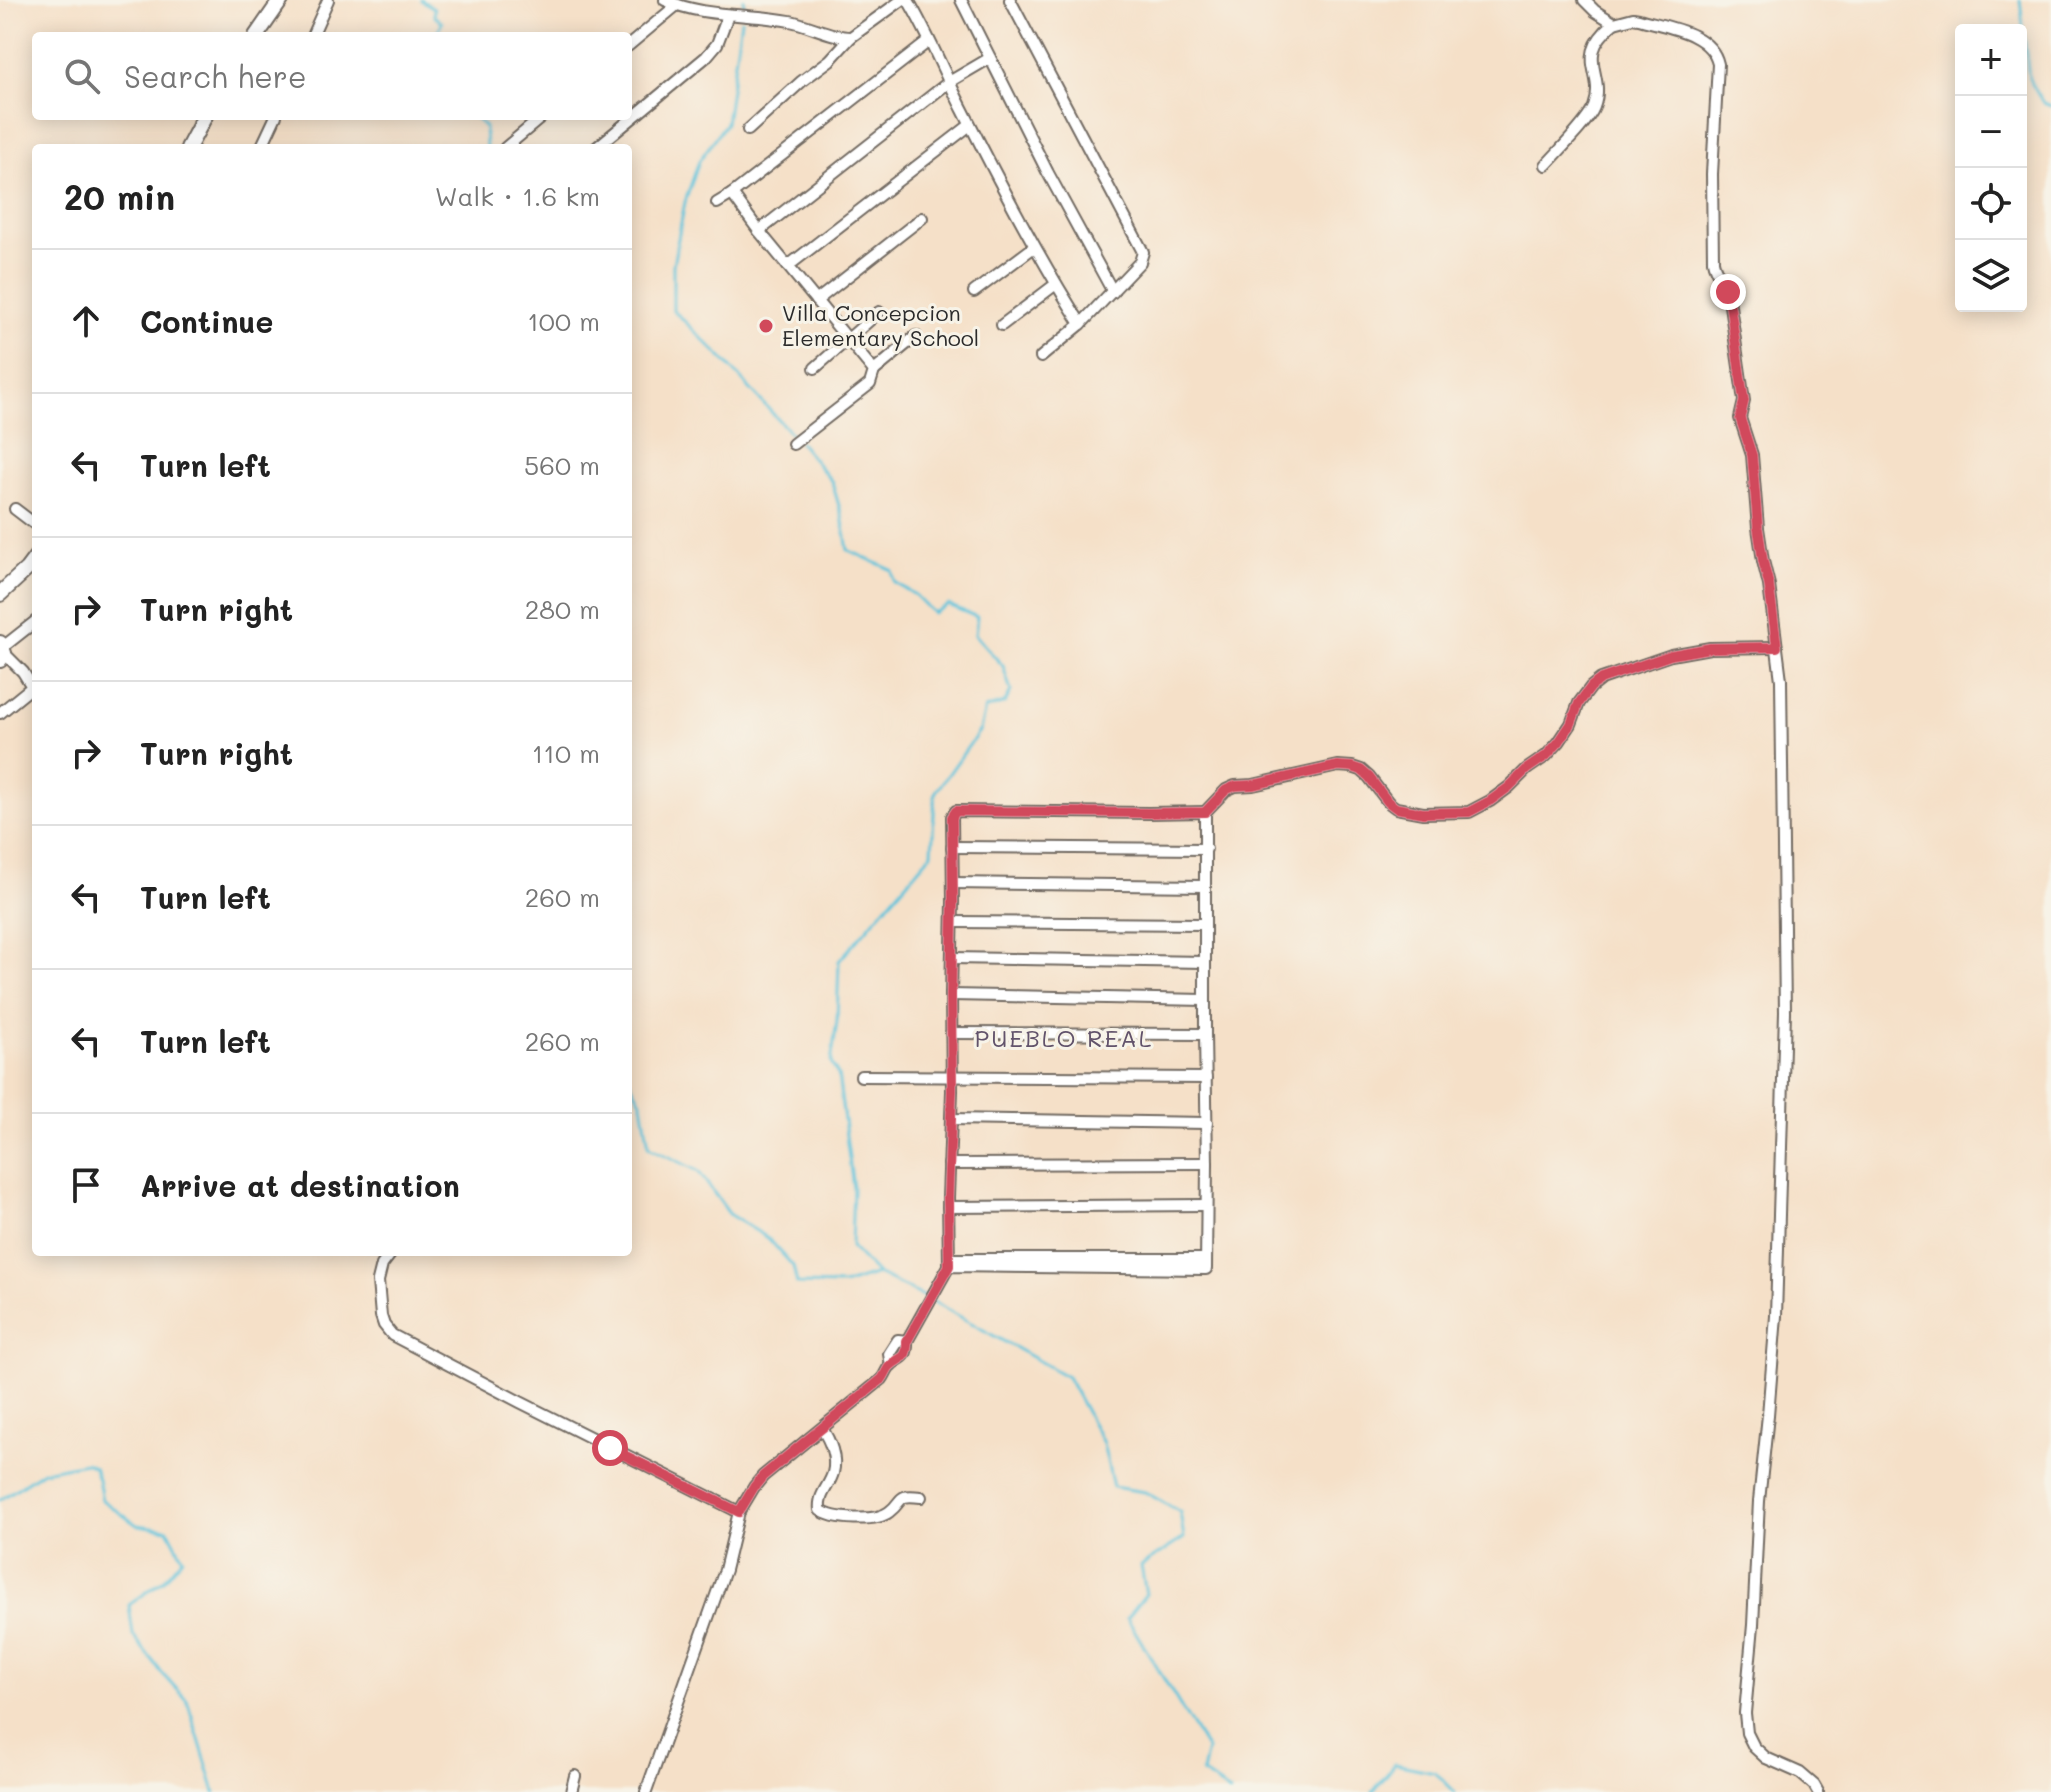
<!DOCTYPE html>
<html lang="en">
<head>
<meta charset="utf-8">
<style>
  body { margin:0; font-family:Mali,sans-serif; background:#f6f6f6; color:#222 }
  .controls { position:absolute; right:24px; top:24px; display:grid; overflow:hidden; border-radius:8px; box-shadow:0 4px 20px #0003 }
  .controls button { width:72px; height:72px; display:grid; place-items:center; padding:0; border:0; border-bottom:2px solid #e0e0e0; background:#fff; color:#222; font:40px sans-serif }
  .stop { position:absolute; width:24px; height:24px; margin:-18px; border:6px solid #d1495b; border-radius:50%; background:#fff }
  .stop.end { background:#d1495b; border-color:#fff; box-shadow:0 2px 8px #0008 }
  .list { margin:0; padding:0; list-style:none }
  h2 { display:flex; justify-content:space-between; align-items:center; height:104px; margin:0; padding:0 32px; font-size:34px }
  h2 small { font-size:26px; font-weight:400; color:#767676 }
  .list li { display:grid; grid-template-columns:52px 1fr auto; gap:24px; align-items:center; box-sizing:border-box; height:144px; padding:0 32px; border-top:2px solid #e0e0e0 }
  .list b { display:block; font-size:30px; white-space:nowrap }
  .list em { font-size:26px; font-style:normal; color:#767676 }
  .icon { flex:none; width:44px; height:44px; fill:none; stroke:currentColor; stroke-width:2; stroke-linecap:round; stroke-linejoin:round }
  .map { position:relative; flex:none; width:2051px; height:1792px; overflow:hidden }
  .search { position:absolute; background:#fff; box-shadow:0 4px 20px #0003; left:32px; top:32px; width:600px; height:88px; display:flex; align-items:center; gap:20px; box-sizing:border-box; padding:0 28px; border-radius:8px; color:#767676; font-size:30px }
  .panel { position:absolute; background:#fff; box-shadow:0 4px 20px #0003; left:32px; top:144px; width:600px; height:1112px; border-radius:8px }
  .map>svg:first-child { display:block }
</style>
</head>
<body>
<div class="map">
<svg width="2051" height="1792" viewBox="0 0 2051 1792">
  <rect width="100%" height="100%" fill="#f7f3e8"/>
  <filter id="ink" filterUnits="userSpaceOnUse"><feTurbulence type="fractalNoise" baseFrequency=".0125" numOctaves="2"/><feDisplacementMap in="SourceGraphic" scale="16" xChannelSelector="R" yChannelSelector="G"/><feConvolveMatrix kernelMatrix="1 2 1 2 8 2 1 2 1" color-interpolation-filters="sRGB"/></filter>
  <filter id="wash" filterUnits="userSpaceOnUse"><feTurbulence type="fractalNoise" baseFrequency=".006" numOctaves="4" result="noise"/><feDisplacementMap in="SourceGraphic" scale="32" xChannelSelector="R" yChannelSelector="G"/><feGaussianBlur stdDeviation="1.8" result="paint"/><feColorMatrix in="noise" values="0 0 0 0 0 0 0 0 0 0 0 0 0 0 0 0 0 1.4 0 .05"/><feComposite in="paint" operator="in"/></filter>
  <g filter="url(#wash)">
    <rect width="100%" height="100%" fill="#f5e0c8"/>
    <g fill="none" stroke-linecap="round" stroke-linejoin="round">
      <!-- stream -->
      <g stroke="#5dc3db" stroke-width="3">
        <path d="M421 0 434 8V16L442 22 436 36"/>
        <path d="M2020 0 2029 79 2043 103 2051 106"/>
        <path d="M743 12 744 0"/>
        <path d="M741 20 726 123 699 161 685 202 673 265V310L723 359 795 438"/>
        <path d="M473 116 485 127 486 148"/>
        <path d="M800 443 832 482 842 516 848 550 892 570 894 582 915 595 933 613 948 605 977 617 975 635 1003 666 1011 691 1005 703 985 709 980 730 935 793 932 853 839 961 837 1021 831 1063 838 1075 853 1188 851 1247 877 1274"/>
        <path d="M628 1078 642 1103 649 1147 698 1171 730 1215 768 1238 793 1266 797 1284 843 1285 877 1274 927 1298"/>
        <path d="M934 1302 1067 1377 1103 1443 1113 1487 1145 1492 1180 1512 1184 1538 1141 1566 1146 1594 1127 1618 1207 1750 1202 1773 1230 1792"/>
        <path d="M0 1500 43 1471 85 1463 94 1467 98 1479 102 1500 137 1525 168 1529 183 1558 165 1579 129 1605 133 1635 161 1672 187 1700 215 1792"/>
        <path d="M1373 1792 1395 1764 1435 1772 1455 1792"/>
      </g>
    </g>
  </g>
  <g filter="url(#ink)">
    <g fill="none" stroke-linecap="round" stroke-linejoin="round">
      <!-- street casing -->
      <g stroke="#726a62" stroke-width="14">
        <g id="street">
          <path d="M665 0C705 18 749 13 790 21 810 25 834 38 851 37"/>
          <path d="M908 0C929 35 944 73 963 110 999 182 1037 255 1081 324L1041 357"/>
          <path d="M961 0 1048 173 1113 292"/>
          <path d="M1010 0 1143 252 1140 262 1081 324"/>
          <path d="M1584 0 1595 11 1614 23 1633 18 1639 19C1666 27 1711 32 1718 64L1712 174 1713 261C1715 273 1724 281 1728 292L1744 401 1740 418 1752 455 1758 528 1763 561 1769 585 1781 680 1785 1012 1776 1316 1768 1415 1759 1501 1753 1625 1745 1713 1747 1733 1754 1747 1766 1758 1800 1773 1814 1785 1818 1792"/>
          <path d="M312 36 328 0"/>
          <path d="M628 46 677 5"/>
          <path d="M748 130 802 81 830 60 851 37 902 0"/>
          <path d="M261 148 276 116"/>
          <path d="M505 148 543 116"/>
          <path d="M596 148 706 57 717 44 728 15"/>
          <path d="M1546 165C1559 150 1587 124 1594 107 1607 72 1572 59 1614 23"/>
          <path d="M732 194 759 231 874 371 870 384 793 444"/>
          <path d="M717 203 732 194 929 41"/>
          <path d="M759 231 949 82 990 58"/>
          <path d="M788 266 970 125"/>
          <path d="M974 292 1034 247"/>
          <path d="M816 301 922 218"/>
          <path d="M1002 325 1056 284"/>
          <path d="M815 368 879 312"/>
          <path d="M874 371 916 336"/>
          <path d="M15 509 36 525"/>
          <path d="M3 647 36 621"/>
          <path d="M4 653 23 672 36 693"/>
          <path d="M0 713 32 687"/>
          <path d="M1205 812 1226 790 1235 786 1253 785 1338 766 1352 767 1361 770 1369 777 1388 802 1396 808 1423 813 1469 812 1490 801 1509 787 1527 769 1546 756 1559 742 1571 724 1579 703 1591 687 1601 679 1671 655 1710 648 1777 647"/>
          <path d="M952 847 1206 849"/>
          <path d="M953 883 1205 886"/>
          <path d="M953 922 1204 924"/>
          <path d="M952 958 1205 962"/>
          <path d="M951 995 1205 1000"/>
          <path d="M951 1033 1205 1034"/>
          <path d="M861 1076 1206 1078"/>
          <path d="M951 1119 1207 1123"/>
          <path d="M949 1164 1207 1163"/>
          <path d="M948 1207 1206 1205"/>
          <path d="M392 1252 382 1265 378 1281 381 1316 384 1325 392 1335 520 1402 739 1512"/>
          <path d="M949 1259H1205"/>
          <path d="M891 1365 889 1354 898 1340 907 1341"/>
          <path d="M822 1429C830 1440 837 1458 833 1473 829 1487 818 1494 820 1510 833 1520 876 1522 889 1512 905 1500 895 1494 921 1497"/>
          <path d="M571 1792 575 1776"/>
          <path d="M646 1792 725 1570 739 1512 754 1487 763 1476 882 1379C885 1375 886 1371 889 1367 899 1356 908 1361 907 1341L949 1266 948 1197 952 1091 951 995 953 902 952 817 956 811 1149 813 1205 812V1034L1207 1163 1206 1269 949 1266"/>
        </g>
      </g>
      <!-- secondary casing -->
      <g stroke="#726a62" stroke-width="18">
        <g id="secondary">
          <path d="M256 36 281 0"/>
          <path d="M188 148 205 116"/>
          <path d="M0 594 27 569 36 557"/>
          <path d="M0 643 4 653 0 660"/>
        </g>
      </g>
      <!-- street -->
      <use href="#street" stroke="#fff" stroke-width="10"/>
      <!-- secondary -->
      <use href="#secondary" stroke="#fff" stroke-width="14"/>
    </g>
  </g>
  <g fill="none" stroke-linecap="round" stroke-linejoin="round" filter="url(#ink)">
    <!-- route -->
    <path stroke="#d1495b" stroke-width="10" d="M610 1448 739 1512 754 1487 763 1476 882 1379C885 1375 886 1371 889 1367 899 1356 908 1361 907 1341L949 1266 948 1197 952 1091 951 995 953 902 952 817 956 811 1149 813 1205 812 1226 790 1235 786 1253 785 1338 766 1352 767 1361 770 1369 777 1388 802 1396 808 1423 813 1469 812 1490 801 1509 787 1527 769 1546 756 1559 742 1571 724 1579 703 1591 687 1601 679 1671 655 1710 648 1777 647 1769 585 1763 561 1758 528 1752 455 1740 418 1744 401 1728 292"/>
  </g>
  <!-- markers -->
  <circle fill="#d1495b" stroke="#f7f3e8" stroke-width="3" cx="766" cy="326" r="8"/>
  <g text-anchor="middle" stroke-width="6" stroke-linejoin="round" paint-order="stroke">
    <!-- poi labels -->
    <g font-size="22" fill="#2b2b2b" stroke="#f7f3e8" text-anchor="start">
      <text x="782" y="321">Villa Concepcion<tspan x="782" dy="25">Elementary School</tspan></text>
    </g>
    <!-- neighbourhood labels -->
    <g font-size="24" letter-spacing="2" fill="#62536b" stroke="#f7f3e8">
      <text x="1064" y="1047">PUEBLO REAL</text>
    </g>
  </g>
</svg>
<div class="controls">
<button>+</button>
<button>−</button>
<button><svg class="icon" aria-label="locate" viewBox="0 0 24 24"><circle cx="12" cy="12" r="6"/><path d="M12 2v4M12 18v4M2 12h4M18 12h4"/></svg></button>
<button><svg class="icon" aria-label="layers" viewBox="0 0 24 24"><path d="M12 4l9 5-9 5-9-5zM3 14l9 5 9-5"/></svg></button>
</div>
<div class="stop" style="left:610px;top:1448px"></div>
<div class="stop end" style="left:1728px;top:292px"></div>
<div class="search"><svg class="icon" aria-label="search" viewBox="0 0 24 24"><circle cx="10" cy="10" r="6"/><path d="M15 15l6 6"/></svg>Search here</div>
<section class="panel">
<h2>20 min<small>Walk · 1.6 km</small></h2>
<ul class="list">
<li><svg class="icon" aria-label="ahead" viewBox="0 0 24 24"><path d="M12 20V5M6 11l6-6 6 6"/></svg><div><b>Continue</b></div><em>100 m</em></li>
<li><svg class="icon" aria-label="left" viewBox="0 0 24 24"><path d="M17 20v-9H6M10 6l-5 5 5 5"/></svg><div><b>Turn left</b></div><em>560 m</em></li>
<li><svg class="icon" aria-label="right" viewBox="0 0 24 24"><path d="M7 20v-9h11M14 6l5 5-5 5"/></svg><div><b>Turn right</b></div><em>280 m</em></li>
<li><svg class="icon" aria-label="right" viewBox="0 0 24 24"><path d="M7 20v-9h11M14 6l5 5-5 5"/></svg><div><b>Turn right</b></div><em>110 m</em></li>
<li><svg class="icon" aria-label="left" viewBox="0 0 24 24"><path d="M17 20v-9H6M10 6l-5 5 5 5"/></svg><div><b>Turn left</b></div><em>260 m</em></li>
<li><svg class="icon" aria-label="left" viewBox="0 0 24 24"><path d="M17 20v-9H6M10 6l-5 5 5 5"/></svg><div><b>Turn left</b></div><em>260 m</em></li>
<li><svg class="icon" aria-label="arrive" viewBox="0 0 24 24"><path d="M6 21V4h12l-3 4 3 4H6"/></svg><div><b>Arrive at destination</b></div></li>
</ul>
</section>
</div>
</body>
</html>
